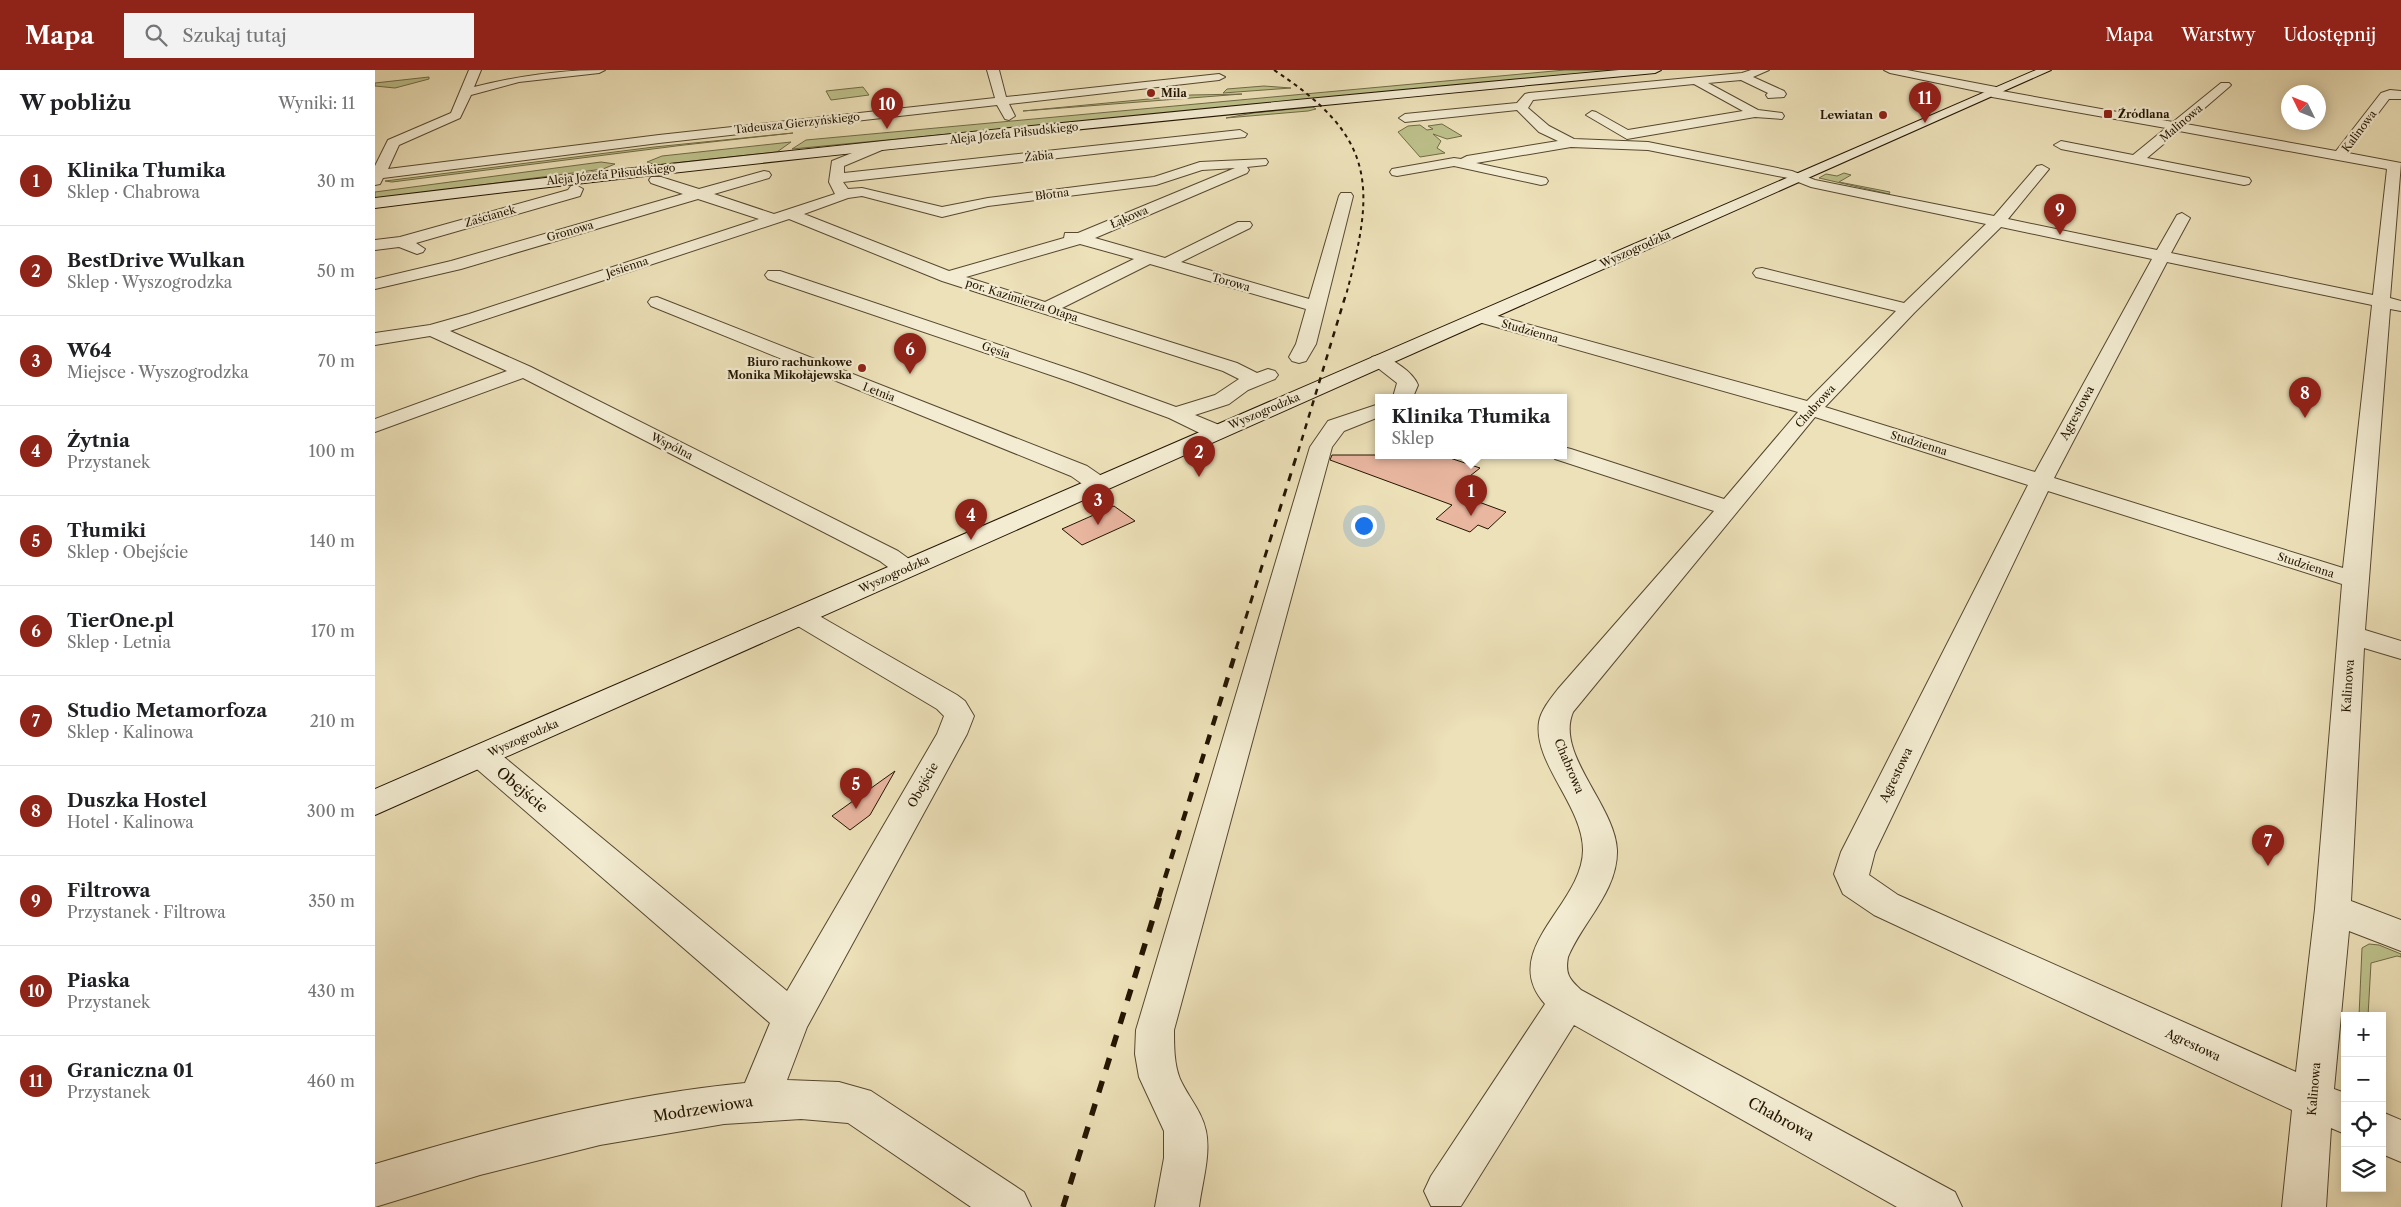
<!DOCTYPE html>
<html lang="pl">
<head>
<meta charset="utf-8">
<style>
  body { margin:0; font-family:"Libre Caslon Text",serif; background:#f2f2f2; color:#202124 }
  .controls { position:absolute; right:15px; bottom:15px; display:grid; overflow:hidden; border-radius:0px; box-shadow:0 2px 12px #0003 }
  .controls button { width:45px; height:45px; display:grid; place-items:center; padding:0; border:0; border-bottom:1px solid #e0e0e0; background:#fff; color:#202124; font:25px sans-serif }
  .compass { position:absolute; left:1906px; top:15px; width:45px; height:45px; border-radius:50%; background:#fff; box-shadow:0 2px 12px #0003; rotate:313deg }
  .you { position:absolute; left:988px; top:455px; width:18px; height:18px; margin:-12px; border:4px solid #fff; border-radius:50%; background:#1a73e8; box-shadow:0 0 0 8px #1a73e833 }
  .badge { display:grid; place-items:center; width:32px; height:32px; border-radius:50%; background:#8f2418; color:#fff; font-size:16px; font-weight:700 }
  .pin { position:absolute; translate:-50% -41px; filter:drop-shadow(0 1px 2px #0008) }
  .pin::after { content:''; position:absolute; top:26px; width:18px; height:15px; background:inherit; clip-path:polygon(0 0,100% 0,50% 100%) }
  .popup { position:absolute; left:1000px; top:324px; width:192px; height:65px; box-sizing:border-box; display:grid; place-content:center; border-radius:0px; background:#fff; filter:drop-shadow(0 1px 4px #0005); font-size:16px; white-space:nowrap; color:#757577 }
  .popup b { font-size:19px; color:#202124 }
  .popup::after { content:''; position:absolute; left:50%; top:100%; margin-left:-10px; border:10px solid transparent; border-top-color:#fff }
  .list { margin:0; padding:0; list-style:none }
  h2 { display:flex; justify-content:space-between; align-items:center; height:65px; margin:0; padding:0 20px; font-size:21px }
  h2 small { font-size:16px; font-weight:400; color:#757577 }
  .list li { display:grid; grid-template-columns:32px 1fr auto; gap:15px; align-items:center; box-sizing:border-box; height:90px; padding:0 20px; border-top:1px solid #e0e0e0 }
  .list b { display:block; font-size:19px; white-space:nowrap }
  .list p { margin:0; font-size:16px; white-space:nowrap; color:#757577 }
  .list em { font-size:16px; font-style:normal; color:#757577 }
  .icon { flex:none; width:28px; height:28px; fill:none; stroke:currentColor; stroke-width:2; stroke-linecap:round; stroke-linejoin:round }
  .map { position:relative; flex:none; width:2026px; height:1137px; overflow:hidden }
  header { display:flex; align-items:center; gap:30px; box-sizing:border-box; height:70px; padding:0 25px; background:#8f2418; color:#fff }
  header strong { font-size:24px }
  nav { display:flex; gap:28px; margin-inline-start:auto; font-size:18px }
  .search { width:350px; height:45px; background:#f2f2f2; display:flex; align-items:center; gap:12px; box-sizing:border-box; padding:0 18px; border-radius:0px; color:#757577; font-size:19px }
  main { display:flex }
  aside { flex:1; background:#fff }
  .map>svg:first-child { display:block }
</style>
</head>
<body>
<header>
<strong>Mapa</strong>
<div class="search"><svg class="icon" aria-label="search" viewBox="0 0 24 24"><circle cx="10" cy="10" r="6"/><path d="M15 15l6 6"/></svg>Szukaj tutaj</div>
<nav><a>Mapa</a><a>Warstwy</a><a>Udostępnij</a></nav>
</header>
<main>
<aside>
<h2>W pobliżu<small>Wyniki: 11</small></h2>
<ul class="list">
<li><span class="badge">1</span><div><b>Klinika Tłumika</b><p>Sklep · Chabrowa</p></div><em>30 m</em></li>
<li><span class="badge">2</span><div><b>BestDrive Wulkan</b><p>Sklep · Wyszogrodzka</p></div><em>50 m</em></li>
<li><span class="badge">3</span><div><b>W64</b><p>Miejsce · Wyszogrodzka</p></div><em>70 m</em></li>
<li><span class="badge">4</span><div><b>Żytnia</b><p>Przystanek</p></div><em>100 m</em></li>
<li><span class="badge">5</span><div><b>Tłumiki</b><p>Sklep · Obejście</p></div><em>140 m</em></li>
<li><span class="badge">6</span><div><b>TierOne.pl</b><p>Sklep · Letnia</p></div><em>170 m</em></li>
<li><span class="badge">7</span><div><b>Studio Metamorfoza</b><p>Sklep · Kalinowa</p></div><em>210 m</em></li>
<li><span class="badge">8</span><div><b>Duszka Hostel</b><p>Hotel · Kalinowa</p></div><em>300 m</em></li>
<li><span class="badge">9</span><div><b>Filtrowa</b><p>Przystanek · Filtrowa</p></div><em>350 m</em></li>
<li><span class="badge">10</span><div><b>Piaska</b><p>Przystanek</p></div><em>430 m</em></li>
<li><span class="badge">11</span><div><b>Graniczna 01</b><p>Przystanek</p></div><em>460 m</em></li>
</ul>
</aside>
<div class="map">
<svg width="2026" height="1137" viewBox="0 0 2026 1137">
  <rect width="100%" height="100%" fill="#ede1b9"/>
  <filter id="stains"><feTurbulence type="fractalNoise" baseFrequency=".004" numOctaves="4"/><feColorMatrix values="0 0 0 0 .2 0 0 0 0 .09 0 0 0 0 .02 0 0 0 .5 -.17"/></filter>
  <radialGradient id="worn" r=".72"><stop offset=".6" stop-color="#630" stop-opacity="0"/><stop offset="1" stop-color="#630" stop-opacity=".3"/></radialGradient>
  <!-- green -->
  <g fill="#bdc18b" stroke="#706b46">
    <path d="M1190 0H1244L417 79 431 70Z"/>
    <path d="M54 7V9L20 18 0 16V13Z"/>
    <path d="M889 16 916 18 848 23 852 19Z"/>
    <path d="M488 17 494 25 456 30 451 21Z"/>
    <path d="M867 24 648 41 816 25Z"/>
    <path d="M938 37 941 39 933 41 851 48 878 43Z"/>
    <path d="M1067 54 1087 66 1072 69 1058 64 1066 71 1062 78 1070 83 1045 87 1023 62 1033 56 1045 55 1052 60 1058 59 1053 56Z"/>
    <path d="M418 63 309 75 17 112 10 111 279 77Z"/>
    <path d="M416 72 402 82 281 95 272 92 287 86Z"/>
    <path d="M226 92 240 94 228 99 0 129V122Z"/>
    <path d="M1469 103 1476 105 1464 112 1515 122 1514 124 1444 108 1451 104 1462 106Z"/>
    <path d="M1994 874 2004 875 2026 884V887L2022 886 1996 893 1993 946H1984L1987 878Z"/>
  </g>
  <!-- building -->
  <g fill="#e9b6a0" stroke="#241501">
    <path d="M957 385H1066L1105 398 1090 410 1107 417 1093 428 1131 442 1113 459 1103 455 1095 462 1061 449 1077 435 955 390Z"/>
    <path d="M739 436 760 451 707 475 687 459Z"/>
    <path d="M520 701 495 745 475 760 457 746Z"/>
  </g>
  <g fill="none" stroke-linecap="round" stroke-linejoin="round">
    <!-- street casing -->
    <g stroke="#56482f" stroke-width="2">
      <g id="street">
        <path d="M94 0H106L99 17C144 6 183 0 230 0L224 3 144 12 96 25 85 48 24 75 13 99 284 65 620 28 612 0H624L631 27 844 4 850 7 844 10 634 34 640 46 634 50 630 49 622 35 284 73 8 108 5 114 0 115V96L13 70 76 43Z"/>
        <path d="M1376 0H1394L1378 7 1409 21 1411 24 1409 27 1393 28 1391 25 1393 23 1366 10 1333 13 1383 40 1407 43 1409 46 1407 49 1380 47 1252 69 1211 45 1217 41 1221 42 1253 60 1368 41 1319 14 1158 30 1153 38 1174 56 1199 69 1273 72 1417 101 1440 110 1619 146 1662 96 1667 95 1674 99 1633 149 1782 180 1802 145 1807 143 1815 148 1796 183 1998 225 2012 99 1804 61 1772 88 1874 108 1876 111 1874 114 1869 115 1686 79 1679 75 1686 71 1758 85 1791 58 1617 27 1611 23 1515 3 1509 0H1532L1621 17 1627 21 1798 52 1846 13H1854L1856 15 1854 17 1811 54 1961 81 2006 23 2015 20 2026 21V29H2014L1973 83 2026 93 2015 228 2026 231V241L2015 239 1990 560 2026 571V589L1989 578 1976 831 2026 850V881L1974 861 1959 1019 1970 1023V1064L1956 1058 1951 1137H1907L1917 1040 1499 845 1468 824 1459 804 1466 782 1653 415 1440 347 1198 642C1180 684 1240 735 1242 780 1243 821 1208 851 1193 887 1190 904 1194 909 1206 920L1580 1122 1587 1137H1522L1199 955 1086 1136H1056L1049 1121 1056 1106 1170 934C1122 880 1208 835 1208 780 1208 736 1158 693 1164 652 1166 640 1176 628 1183 619L1339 441 1180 389 1177 385H1188V377L1196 379 1349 429 1423 342 1100 251 1097 247 1100 243H1112L1432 331 1521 241 1381 207 1378 203 1381 199 1387 198 1529 233 1611 154 1436 117 1413 108 1273 80 1196 77 1101 93 1171 108 1173 111 1171 114 1166 115 1079 96 1022 106 1017 105 1015 102 1017 99 1079 88 1086 89 1092 86 1183 71 1164 62 1142 40 1030 52 1024 48 1030 44 1142 33 1150 24 1154 23 1367 3ZM1626 157 1777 189 1660 402 1450 337 1539 243ZM1792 192 1997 235 1968 498 1679 408ZM1673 421 1967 514 1940 839 1921 1002 1523 825 1494 805 1500 782Z"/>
        <path d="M865 60 872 64 870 67 468 112 473 119 487 118 567 137 613 128 779 107 825 92 891 89 893 92 891 95 872 97 874 100 872 103 720 168 790 188 863 152H875L877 155 875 158 806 192 934 229 964 126 966 123H976L978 126 941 274 931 291 924 293 917 291 914 287 921 274 931 239 775 194 687 238 862 293 882 303 893 299 900 301 903 305 900 309 873 320 854 334 820 345 849 357 852 362 849 367 841 368 833 367 794 348 696 312 393 209 390 205 393 201H405L710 304 801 337 840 325 864 309 848 301 567 211 414 149 75 261 156 297 523 481 541 494 545 499 541 504C525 508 517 500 505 491L148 308 0 362V349L132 301 55 266 0 275V263L55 255 94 244 384 149 323 129 86 199 0 219V209L76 191 308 124 276 113 274 110 276 107H286L324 119 389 101 394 102 396 105 394 108 339 124 399 144 460 124 454 112 457 91 502 73 507 74 509 77 507 80 469 96V103ZM860 98 703 163H690L689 168 574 201 429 144 473 128 487 126 567 147 613 136 781 115 827 100ZM705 174 759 189 670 232 591 207Z"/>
        <path d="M201 115 208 119 205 126 41 173 50 179 48 182 42 184 24 177 0 180V170L25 167 193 120 196 116Z"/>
        <path d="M282 227 712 396 731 409 735 414 731 419C716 423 708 414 696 406L276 236 273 232 276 228Z"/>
        <path d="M1004 285C1018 289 1038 302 1043 315L1038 327H1018L1022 313 994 291 997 287Z"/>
        <path d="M1004 334V347L969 361 957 377 799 960C799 976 799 994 805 1009 813 1027 827 1041 831 1061 836 1085 827 1113 824 1137H780L789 1088V1061L764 1007 760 984 761 960 935 377 953 351Z"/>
        <path d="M425 538 434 540 582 625 590 631 599 646 592 664 432 957 412 1010 464 1012 496 1021 649 1122 656 1137H596L473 1053 426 1049 349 1054 225 1075 105 1105 0 1137V1094C121 1058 244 1025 370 1013L395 953 96 694 92 686 96 678 107 675 118 678 412 921 562 664 569 646 562 639 416 552 412 546 416 540Z"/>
        <path d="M2007 1042 2026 1050V1092L2007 1084Z"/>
      </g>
    </g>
    <!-- secondary casing -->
    <g stroke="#241501" stroke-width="2">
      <g id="secondary">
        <path d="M1244 0H1286L1280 3C853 44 426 85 0 138V128C414 78 829 38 1244 0Z"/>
        <path d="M1661 0H1676L0 745V719Z"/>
      </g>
    </g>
    <!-- street -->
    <use href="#street" fill="#f3ecd2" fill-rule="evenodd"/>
    <!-- secondary -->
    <use href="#secondary" fill="#f3ecd2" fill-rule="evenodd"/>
    <!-- rail-far4 -->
    <path stroke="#241501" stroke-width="2" stroke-dasharray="4 4" stroke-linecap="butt" d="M899 0C1001 67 1001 115 971 225"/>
    <!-- rail-far3 -->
    <path stroke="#241501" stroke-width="2.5" stroke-dasharray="6 6" stroke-linecap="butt" d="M923 382 971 224"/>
    <!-- rail-far2 -->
    <path stroke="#241501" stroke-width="3" stroke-dasharray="8 8" stroke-linecap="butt" d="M861 579 923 381"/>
    <!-- rail-far1 -->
    <path stroke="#241501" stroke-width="4.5" stroke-dasharray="10 10" stroke-linecap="butt" d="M784 827 862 578"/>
    <!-- rail -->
    <path stroke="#241501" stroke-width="5.5" stroke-dasharray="12 12" stroke-linecap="butt" d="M688 1137 785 826"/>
  </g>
  <!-- markers -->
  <g fill="#8f2418" stroke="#f3ecd2" stroke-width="2">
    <circle cx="776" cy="23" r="5"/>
    <rect x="1728" y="39" width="10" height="10" rx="2.5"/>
    <circle cx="1508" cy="45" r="5"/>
    <circle cx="487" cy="298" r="5"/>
  </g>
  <g text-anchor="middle" stroke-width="4.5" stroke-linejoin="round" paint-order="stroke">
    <!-- far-poi labels -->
    <g font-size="11" font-weight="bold" fill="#241501" stroke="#f3ecd2" text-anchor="start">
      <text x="786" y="27">Mila</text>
      <text x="1743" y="48">Źródlana</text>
      <text x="1498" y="49" text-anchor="end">Lewiatan</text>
      <text x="477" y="296" text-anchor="end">Biuro rachunkowe<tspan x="477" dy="13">Monika Mikołajewska</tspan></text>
    </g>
    <!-- far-street labels -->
    <g font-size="11" fill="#241501" stroke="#f3ecd2">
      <text transform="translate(422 53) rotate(-6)" y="4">Tadeusza Gierzyńskiego</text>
      <text transform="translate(1806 53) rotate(-40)" y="4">Malinowa</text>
      <text transform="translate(1984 61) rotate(-53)" y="4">Kalinowa</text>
      <text transform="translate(639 63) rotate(-6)" y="4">Aleja Józefa Piłsudskiego</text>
      <text transform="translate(664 86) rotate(-6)" y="4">Żabia</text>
      <text transform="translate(236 104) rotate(-6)" y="4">Aleja Józefa Piłsudskiego</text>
      <text transform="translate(677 124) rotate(-7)" y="4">Błotna</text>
      <text transform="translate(115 146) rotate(-16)" y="4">Zaścianek</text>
      <text transform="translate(754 147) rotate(-23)" y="4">Łąkowa</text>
      <text transform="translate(195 161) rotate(-16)" y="4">Gronowa</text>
      <text transform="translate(1260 179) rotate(-24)" y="4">Wyszogrodzka</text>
      <text transform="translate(252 197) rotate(-18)" y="4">Jesienna</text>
      <text transform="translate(856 212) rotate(16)" y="4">Torowa</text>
      <text transform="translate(647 230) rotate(18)" y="4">por. Kazimierza Otapa</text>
      <text transform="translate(1155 261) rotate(16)" y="4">Studzienna</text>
      <text transform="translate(621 280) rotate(19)" y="4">Gęsia</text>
      <text transform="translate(504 322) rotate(21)" y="4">Letnia</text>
      <text transform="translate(1440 336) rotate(-48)" y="4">Chabrowa</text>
      <text transform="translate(889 341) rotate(-23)" y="4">Wyszogrodzka</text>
      <text transform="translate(1544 373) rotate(17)" y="4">Studzienna</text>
      <text transform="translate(297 376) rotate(27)" y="4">Wspólna</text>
      <text transform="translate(1931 495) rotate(18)" y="4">Studzienna</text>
      <text transform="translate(519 504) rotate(-24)" y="4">Wyszogrodzka</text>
      <text transform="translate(148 668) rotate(-24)" y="4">Wyszogrodzka</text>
    </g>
    <!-- street labels -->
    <g font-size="12" fill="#241501" stroke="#f3ecd2">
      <text transform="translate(1702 343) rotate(-62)" y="4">Agrestowa</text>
      <text transform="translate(1973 616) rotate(-86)" y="4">Kalinowa</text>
      <text transform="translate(1194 696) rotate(67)" y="4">Chabrowa</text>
      <text transform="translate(1521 705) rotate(-64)" y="4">Agrestowa</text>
      <text transform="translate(548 715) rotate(-61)" y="4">Obejście</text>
      <text transform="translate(1818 975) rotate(25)" y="4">Agrestowa</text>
      <text transform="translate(1939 1019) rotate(-85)" y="4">Kalinowa</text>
    </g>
    <!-- near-street labels -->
    <g font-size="15" fill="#241501" stroke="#f3ecd2">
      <text transform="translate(147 720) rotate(40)" y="5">Obejście</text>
      <text transform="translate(328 1039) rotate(-9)" y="5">Modrzewiowa</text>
      <text transform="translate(1406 1049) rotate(29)" y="5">Chabrowa</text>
    </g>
  </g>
  <rect width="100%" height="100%" filter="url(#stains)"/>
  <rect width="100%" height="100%" fill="url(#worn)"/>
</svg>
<div class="controls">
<button>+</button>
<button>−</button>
<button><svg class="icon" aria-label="locate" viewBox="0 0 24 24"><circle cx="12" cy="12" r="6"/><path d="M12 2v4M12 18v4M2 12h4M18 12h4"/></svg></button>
<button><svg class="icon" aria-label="layers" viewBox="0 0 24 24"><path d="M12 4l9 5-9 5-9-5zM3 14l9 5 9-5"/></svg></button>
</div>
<svg class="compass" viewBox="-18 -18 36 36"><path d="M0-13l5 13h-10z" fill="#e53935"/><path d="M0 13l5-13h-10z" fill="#757577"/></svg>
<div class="you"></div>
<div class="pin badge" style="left:1096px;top:446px">1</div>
<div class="popup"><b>Klinika Tłumika</b>Sklep</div>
<div class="pin badge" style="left:824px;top:407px">2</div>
<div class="pin badge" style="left:723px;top:455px">3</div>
<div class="pin badge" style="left:596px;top:470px">4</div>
<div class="pin badge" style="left:481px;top:739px">5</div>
<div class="pin badge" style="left:535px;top:304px">6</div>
<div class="pin badge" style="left:1893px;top:796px">7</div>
<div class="pin badge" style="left:1930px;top:348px">8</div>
<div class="pin badge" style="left:1685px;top:165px">9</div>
<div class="pin badge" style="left:512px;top:59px">10</div>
<div class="pin badge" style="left:1550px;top:53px">11</div>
</div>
</main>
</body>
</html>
